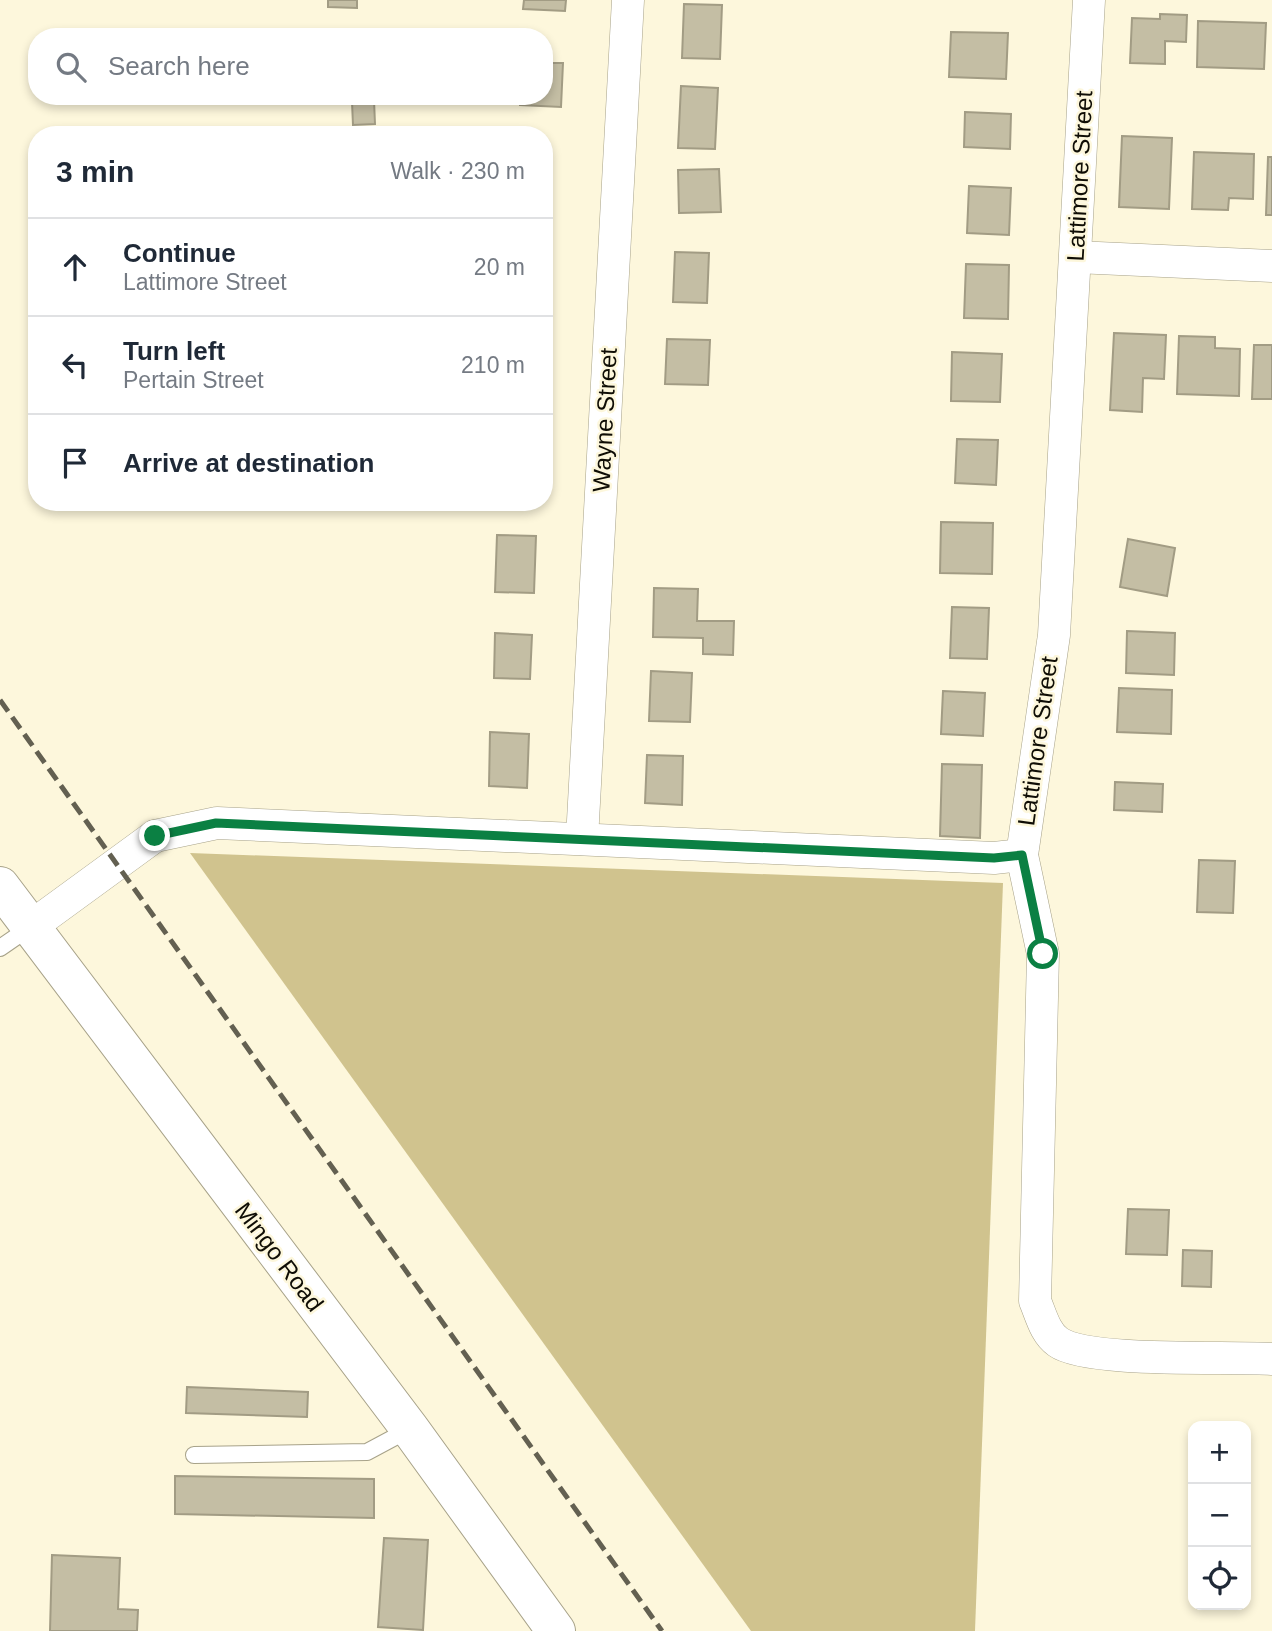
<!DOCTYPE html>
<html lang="en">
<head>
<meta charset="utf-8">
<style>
  body { margin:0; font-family:Helvetica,sans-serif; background:#f2f2f3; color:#1f2937 }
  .controls { position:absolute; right:21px; bottom:21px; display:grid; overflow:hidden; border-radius:14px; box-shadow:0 4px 10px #0003 }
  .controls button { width:63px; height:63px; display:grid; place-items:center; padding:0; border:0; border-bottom:2px solid #e0e1e3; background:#fff; color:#1f2937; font:35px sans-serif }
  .stop { position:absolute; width:21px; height:21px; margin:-16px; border:5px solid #0b8043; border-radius:50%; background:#fff }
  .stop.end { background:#0b8043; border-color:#fff; box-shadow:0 2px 7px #0008 }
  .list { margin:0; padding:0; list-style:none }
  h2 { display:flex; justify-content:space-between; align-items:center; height:91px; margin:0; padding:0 28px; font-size:30px }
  h2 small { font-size:23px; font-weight:400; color:#747a83 }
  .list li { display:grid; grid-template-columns:46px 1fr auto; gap:21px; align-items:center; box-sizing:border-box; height:98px; padding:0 28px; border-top:2px solid #e0e1e3 }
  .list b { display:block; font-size:26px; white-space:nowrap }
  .list p { margin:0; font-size:23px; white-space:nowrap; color:#747a83 }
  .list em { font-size:23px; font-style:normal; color:#747a83 }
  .icon { flex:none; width:38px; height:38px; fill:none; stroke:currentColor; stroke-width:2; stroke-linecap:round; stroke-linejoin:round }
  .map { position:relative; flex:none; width:1272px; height:1631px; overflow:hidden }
  .search { position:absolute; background:#fff; box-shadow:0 4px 10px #0003; left:28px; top:28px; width:525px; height:77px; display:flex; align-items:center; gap:18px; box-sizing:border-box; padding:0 24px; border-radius:28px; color:#747a83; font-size:26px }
  .panel { position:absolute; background:#fff; box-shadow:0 4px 10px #0003; left:28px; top:126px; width:525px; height:385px; border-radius:28px }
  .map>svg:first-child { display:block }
</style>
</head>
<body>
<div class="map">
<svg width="1272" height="1631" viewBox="0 0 1272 1631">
  <rect width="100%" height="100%" fill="#fdf7dc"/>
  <!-- green -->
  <path fill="#d0c38e" d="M190 853 1003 883 975 1631H751Z"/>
  <!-- building -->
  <g fill="#c4bea4" stroke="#a29c84" stroke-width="2">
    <path d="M328 0H357V8L328 7Z"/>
    <path d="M524 0H566L565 11 523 9Z"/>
    <path d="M684 4 722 5 720 59 682 58Z"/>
    <path d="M1160 14 1187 15 1186 42 1165 41V64L1130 63 1132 18 1160 19Z"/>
    <path d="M1198 21 1266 23 1264 69 1197 67Z"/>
    <path d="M951 32 1008 33 1006 79 949 77Z"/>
    <path d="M544 63H563L561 107 520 105V96H544Z"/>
    <path d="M681 86 718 88 715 149 678 148Z"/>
    <path d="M374 100 375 124 353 125 352 102Z"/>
    <path d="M965 112 1011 114 1010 149 964 147Z"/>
    <path d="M1122 136 1172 138 1169 209 1119 207Z"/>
    <path d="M1194 152 1254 154 1253 199 1229 198 1228 210 1192 209Z"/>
    <path d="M1268 157H1272V215H1266Z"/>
    <path d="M719 169 721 212 679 213 678 170Z"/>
    <path d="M969 186 1011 188 1009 235 967 233Z"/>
    <path d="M544 247H551L548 311 544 310Z"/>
    <path d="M675 252 709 253 707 303 673 302Z"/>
    <path d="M966 264 1009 265 1008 319 964 318Z"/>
    <path d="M1114 333 1166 335 1164 379 1143 378 1142 412 1110 410Z"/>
    <path d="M1179 336 1215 337V348L1240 349 1239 396 1177 394Z"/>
    <path d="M667 339 710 340 708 385 665 384Z"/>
    <path d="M1254 345H1272V399H1252Z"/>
    <path d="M952 352 1002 354 1000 402 951 401Z"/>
    <path d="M957 439 998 440 996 485 955 483Z"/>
    <path d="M941 522 993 523 992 574 940 573Z"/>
    <path d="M497 535 536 536 534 593 495 592Z"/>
    <path d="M1128 539 1175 548 1167 596 1120 587Z"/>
    <path d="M654 588 698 589 697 621H734L733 655 703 654V638L653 637Z"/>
    <path d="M952 607 989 608 987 659 950 658Z"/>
    <path d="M1127 631 1175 633 1174 675 1126 673Z"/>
    <path d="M495 633 532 635 530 679 494 678Z"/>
    <path d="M651 671 692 673 690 722 649 721Z"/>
    <path d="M1119 688 1172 690 1171 734 1117 732Z"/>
    <path d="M943 691 985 693 983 736 941 734Z"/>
    <path d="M490 732 529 734 527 788 489 786Z"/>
    <path d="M647 755 683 756 682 805 645 803Z"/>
    <path d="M942 764 982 765 980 838 940 836Z"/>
    <path d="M1115 782 1163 784 1162 812 1114 810Z"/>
    <path d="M1199 860 1235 861 1233 913 1197 912Z"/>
    <path d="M1128 1209 1169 1210 1167 1255 1126 1254Z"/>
    <path d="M1183 1250 1212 1251 1211 1287 1182 1286Z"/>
    <path d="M187 1387 308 1392 307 1417 186 1413Z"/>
    <path d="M175 1476 374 1479V1518L175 1514Z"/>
    <path d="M384 1538 428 1540 423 1630 378 1627Z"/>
    <path d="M52 1555 120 1558 118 1609 138 1610 137 1631H50Z"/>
  </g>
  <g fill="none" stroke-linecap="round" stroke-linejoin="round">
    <!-- lane casing -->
    <g stroke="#a7a289" stroke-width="18">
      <g id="lane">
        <path d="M0 948 29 928"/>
        <path d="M194 1455 367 1452 410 1429"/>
      </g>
    </g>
    <!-- street casing -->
    <g stroke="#a7a289" stroke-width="33">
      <g id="street">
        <path d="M1089 0 1054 635 1022 855 1043 954 1035 1301C1041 1315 1045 1333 1058 1342 1087 1363 1229 1356 1272 1359"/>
        <path d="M1076 257 1272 266"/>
        <path d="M582 839 628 0"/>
        <path d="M29 928 155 836 217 823 994 858 1022 855"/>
      </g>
    </g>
    <!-- secondary casing -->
    <g stroke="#a7a289" stroke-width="40">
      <path id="secondary" d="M0 886 410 1429 556 1631"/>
    </g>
    <!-- lane -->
    <use href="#lane" stroke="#fff" stroke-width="16"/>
    <!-- street -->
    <use href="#street" stroke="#fff" stroke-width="32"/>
    <!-- secondary -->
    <use href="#secondary" stroke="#fff" stroke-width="38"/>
    <!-- rail -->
    <path stroke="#636051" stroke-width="5" stroke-dasharray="14 7" stroke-linecap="butt" d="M0 700 662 1631"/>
  </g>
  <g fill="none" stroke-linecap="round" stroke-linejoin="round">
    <!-- route -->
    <path stroke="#0b8043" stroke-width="9" d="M155 836 216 823 994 858 1022 855 1043 954"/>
  </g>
  <g text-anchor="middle" stroke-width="5" stroke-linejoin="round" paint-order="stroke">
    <!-- street labels -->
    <g font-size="24" fill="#0f0d05" stroke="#fdf7dc">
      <text transform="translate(1080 176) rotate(-87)" y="8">Lattimore Street</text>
      <text transform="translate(605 420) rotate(-87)" y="8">Wayne Street</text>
      <text transform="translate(1038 741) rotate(-82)" y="8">Lattimore Street</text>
      <text transform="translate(279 1257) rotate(53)" y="8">Mingo Road</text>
    </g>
  </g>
</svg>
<div class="controls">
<button>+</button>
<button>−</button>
<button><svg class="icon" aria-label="locate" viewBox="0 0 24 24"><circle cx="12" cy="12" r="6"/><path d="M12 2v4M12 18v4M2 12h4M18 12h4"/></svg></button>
</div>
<div class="stop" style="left:1043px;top:954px"></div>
<div class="stop end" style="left:155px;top:836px"></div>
<div class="search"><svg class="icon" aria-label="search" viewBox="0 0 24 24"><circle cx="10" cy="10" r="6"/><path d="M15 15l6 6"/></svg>Search here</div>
<section class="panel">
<h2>3 min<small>Walk · 230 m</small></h2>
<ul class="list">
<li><svg class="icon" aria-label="ahead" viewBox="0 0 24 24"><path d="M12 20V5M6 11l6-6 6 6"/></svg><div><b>Continue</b><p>Lattimore Street</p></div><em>20 m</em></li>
<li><svg class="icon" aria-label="left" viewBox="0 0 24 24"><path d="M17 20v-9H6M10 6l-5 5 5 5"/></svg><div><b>Turn left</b><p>Pertain Street</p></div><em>210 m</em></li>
<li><svg class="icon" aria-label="arrive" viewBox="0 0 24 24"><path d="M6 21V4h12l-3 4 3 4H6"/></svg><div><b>Arrive at destination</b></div></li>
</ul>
</section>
</div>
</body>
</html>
